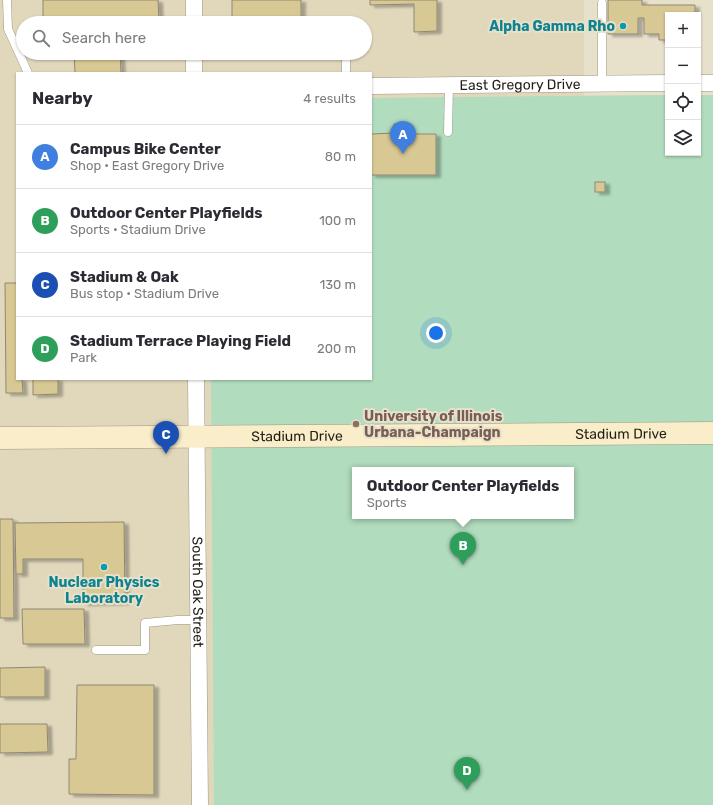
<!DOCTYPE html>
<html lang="en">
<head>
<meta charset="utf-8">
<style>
  body { margin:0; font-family:Rubik,sans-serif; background:#f7f7f7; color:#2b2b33 }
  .controls { position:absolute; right:12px; top:12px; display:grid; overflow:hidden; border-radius:0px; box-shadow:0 1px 3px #0004 }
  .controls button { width:36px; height:36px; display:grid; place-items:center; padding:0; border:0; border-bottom:1px solid #e1e1e2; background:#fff; color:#2b2b33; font:20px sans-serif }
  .you { position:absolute; left:436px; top:333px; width:14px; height:14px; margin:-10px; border:3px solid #fff; border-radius:50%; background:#1a73e8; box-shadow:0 0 0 6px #1a73e833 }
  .badge { display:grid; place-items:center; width:26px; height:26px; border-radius:50%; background:#846801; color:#fff; font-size:13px; font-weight:700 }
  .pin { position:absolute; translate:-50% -33px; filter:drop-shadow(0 1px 2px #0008) }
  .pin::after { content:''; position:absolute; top:21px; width:14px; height:12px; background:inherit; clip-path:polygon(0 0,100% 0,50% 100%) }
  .popup { position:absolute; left:352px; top:467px; width:222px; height:52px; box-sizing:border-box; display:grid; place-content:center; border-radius:0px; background:#fff; filter:drop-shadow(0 1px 3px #0005); font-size:13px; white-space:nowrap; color:#7c7c81 }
  .popup b { font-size:15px; color:#2b2b33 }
  .popup::after { content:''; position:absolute; left:50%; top:100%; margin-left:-8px; border:8px solid transparent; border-top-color:#fff }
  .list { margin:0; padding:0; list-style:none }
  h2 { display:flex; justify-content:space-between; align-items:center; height:52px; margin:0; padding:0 16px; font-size:17px }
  h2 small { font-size:13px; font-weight:400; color:#7c7c81 }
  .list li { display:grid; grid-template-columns:26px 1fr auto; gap:12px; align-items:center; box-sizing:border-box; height:64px; padding:0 16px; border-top:1px solid #e1e1e2 }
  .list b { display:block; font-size:15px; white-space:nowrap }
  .list p { margin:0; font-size:13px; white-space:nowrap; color:#7c7c81 }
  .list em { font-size:13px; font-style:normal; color:#7c7c81 }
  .icon { flex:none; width:22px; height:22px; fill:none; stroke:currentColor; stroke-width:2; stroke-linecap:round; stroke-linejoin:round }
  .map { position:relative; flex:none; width:713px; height:805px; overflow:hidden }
  .search { position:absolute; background:#fff; box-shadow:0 1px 3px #0004; left:16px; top:16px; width:356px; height:44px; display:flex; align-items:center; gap:10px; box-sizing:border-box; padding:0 14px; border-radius:22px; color:#7c7c81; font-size:15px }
  .panel { position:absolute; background:#fff; box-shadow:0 1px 3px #0004; left:16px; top:72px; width:356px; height:308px; border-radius:0px }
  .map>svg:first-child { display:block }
</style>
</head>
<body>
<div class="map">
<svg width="713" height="805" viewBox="0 0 713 805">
  <defs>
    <filter id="shadow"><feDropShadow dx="4.5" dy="2.5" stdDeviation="1" flood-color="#0004"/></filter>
  </defs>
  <rect width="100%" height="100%" fill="#e7e1cc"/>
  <!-- built -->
  <path fill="#e1d8bc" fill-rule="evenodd" d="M0 0H584V96L668 95V153H698V95H713V805H0ZM23 23H365V53H23ZM17 73H371V379H17ZM355 470H571V516H355Z"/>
  <!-- green -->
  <path fill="#b1dcbe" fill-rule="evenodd" d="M668 95V153H698V95H713V805H214L211 379H371V98ZM355 470H571V516H355Z"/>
  <!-- building -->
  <g fill="#d8c894" stroke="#8e8875" filter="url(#shadow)">
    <path d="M43 0H158L159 23H43Z"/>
    <rect x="232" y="0" width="69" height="23"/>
    <path d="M370 0H437V31L414 32V4L370 5Z"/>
    <path d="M608 0H642V5H695V15H668V40H659V34H644V18H638V34H608Z"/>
    <path d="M74 53H120L121 73H75Z"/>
    <path d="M394 124H408V134H436V175H371V134L394 133Z"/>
    <rect x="595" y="182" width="10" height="10"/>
    <path d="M5 283H17V379H22L23 393H6Z"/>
    <path d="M33 379H58V394L33 395Z"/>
    <path d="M0 519H13L14 618H0Z"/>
    <path d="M124 522 125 602 83 603V559H23V574H16L15 523Z"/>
    <path d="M22 609H84L85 644H23Z"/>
    <path d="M45 667V697H0V668Z"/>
    <path d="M77 685H154V795L69 794V759H76Z"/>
    <path d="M0 724H47L48 752 0 753Z"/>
  </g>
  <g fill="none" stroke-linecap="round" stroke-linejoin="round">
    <!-- lane casing -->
    <g stroke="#9d9784" stroke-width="9">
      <g id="lane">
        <path d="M7 0 8 29 28 73"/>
        <path d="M602 3V83"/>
        <path d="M346 53V73"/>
        <path d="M448 132 449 85"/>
        <path d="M96 650H145V623L178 620H199"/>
      </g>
    </g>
    <!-- street casing -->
    <g stroke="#9d9784" stroke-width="17">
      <g id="street">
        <path d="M194 0V23"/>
        <path d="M194 53V73"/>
        <path d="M698 83H713"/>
        <path id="s1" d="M371 86 668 83"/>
        <path id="s2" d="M196 379 200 805"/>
      </g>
    </g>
    <!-- secondary casing -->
    <g stroke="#9d9784" stroke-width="23">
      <g id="secondary">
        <path id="s3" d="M0 438 713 433"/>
      </g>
    </g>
    <!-- lane -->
    <use href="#lane" stroke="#fff" stroke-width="8"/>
    <!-- street -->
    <use href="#street" stroke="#fff" stroke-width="16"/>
    <!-- secondary -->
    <use href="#secondary" stroke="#f9edca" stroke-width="22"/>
  </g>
  <!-- markers -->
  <g fill="#0f9aa8" stroke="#e7e1cc" stroke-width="1.5">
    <circle cx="623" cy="26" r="4"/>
    <circle cx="104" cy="567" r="4"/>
  </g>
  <circle fill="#8d6e63" stroke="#e7e1cc" stroke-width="1.5" cx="356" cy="424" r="4"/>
  <g text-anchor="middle" stroke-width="4" stroke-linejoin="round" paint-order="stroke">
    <!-- culture labels -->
    <g font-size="14" font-weight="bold" fill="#0d838f" stroke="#e7e1cc" text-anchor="end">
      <text x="615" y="31">Alpha Gamma Rho</text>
      <text x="104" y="587" text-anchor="middle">Nuclear Physics<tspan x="104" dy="16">Laboratory</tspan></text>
    </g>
    <!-- street labels -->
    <g font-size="14" fill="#1f1d15" stroke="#e7e1cc">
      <text dy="5" stroke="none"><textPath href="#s1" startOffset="149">East Gregory Drive</textPath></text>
      <text dy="5" stroke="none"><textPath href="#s3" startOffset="621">Stadium Drive</textPath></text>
      <text dy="5" stroke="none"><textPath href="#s3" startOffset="297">Stadium Drive</textPath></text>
      <text dy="5" stroke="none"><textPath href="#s2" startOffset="213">South Oak Street</textPath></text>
    </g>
    <!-- education labels -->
    <g font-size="14" font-weight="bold" fill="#785e54" stroke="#e7e1cc" text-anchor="start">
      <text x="364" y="421">University of Illinois<tspan x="364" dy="16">Urbana-Champaign</tspan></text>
    </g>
  </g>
</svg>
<div class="controls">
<button>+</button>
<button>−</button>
<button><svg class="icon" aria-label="locate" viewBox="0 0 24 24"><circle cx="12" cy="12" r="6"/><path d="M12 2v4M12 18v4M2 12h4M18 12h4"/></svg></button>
<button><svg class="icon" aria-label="layers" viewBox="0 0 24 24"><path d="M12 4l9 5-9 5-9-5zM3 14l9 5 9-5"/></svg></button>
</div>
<div class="you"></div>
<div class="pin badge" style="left:403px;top:154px;background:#3f7fe0">A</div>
<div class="pin badge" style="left:463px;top:565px;background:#2e9e5b">B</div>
<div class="popup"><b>Outdoor Center Playfields</b>Sports</div>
<div class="pin badge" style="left:166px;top:454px;background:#1a4fb4">C</div>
<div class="pin badge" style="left:467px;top:790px;background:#2e9e5b">D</div>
<div class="search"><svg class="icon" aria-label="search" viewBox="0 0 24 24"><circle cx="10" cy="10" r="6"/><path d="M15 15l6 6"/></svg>Search here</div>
<section class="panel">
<h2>Nearby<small>4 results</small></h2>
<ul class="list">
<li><span class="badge" style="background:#3f7fe0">A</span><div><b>Campus Bike Center</b><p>Shop · East Gregory Drive</p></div><em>80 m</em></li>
<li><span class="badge" style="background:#2e9e5b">B</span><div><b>Outdoor Center Playfields</b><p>Sports · Stadium Drive</p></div><em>100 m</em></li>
<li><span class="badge" style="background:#1a4fb4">C</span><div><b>Stadium &amp; Oak</b><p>Bus stop · Stadium Drive</p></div><em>130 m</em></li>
<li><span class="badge" style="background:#2e9e5b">D</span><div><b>Stadium Terrace Playing Field</b><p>Park</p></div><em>200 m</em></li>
</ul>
</section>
</div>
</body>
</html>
